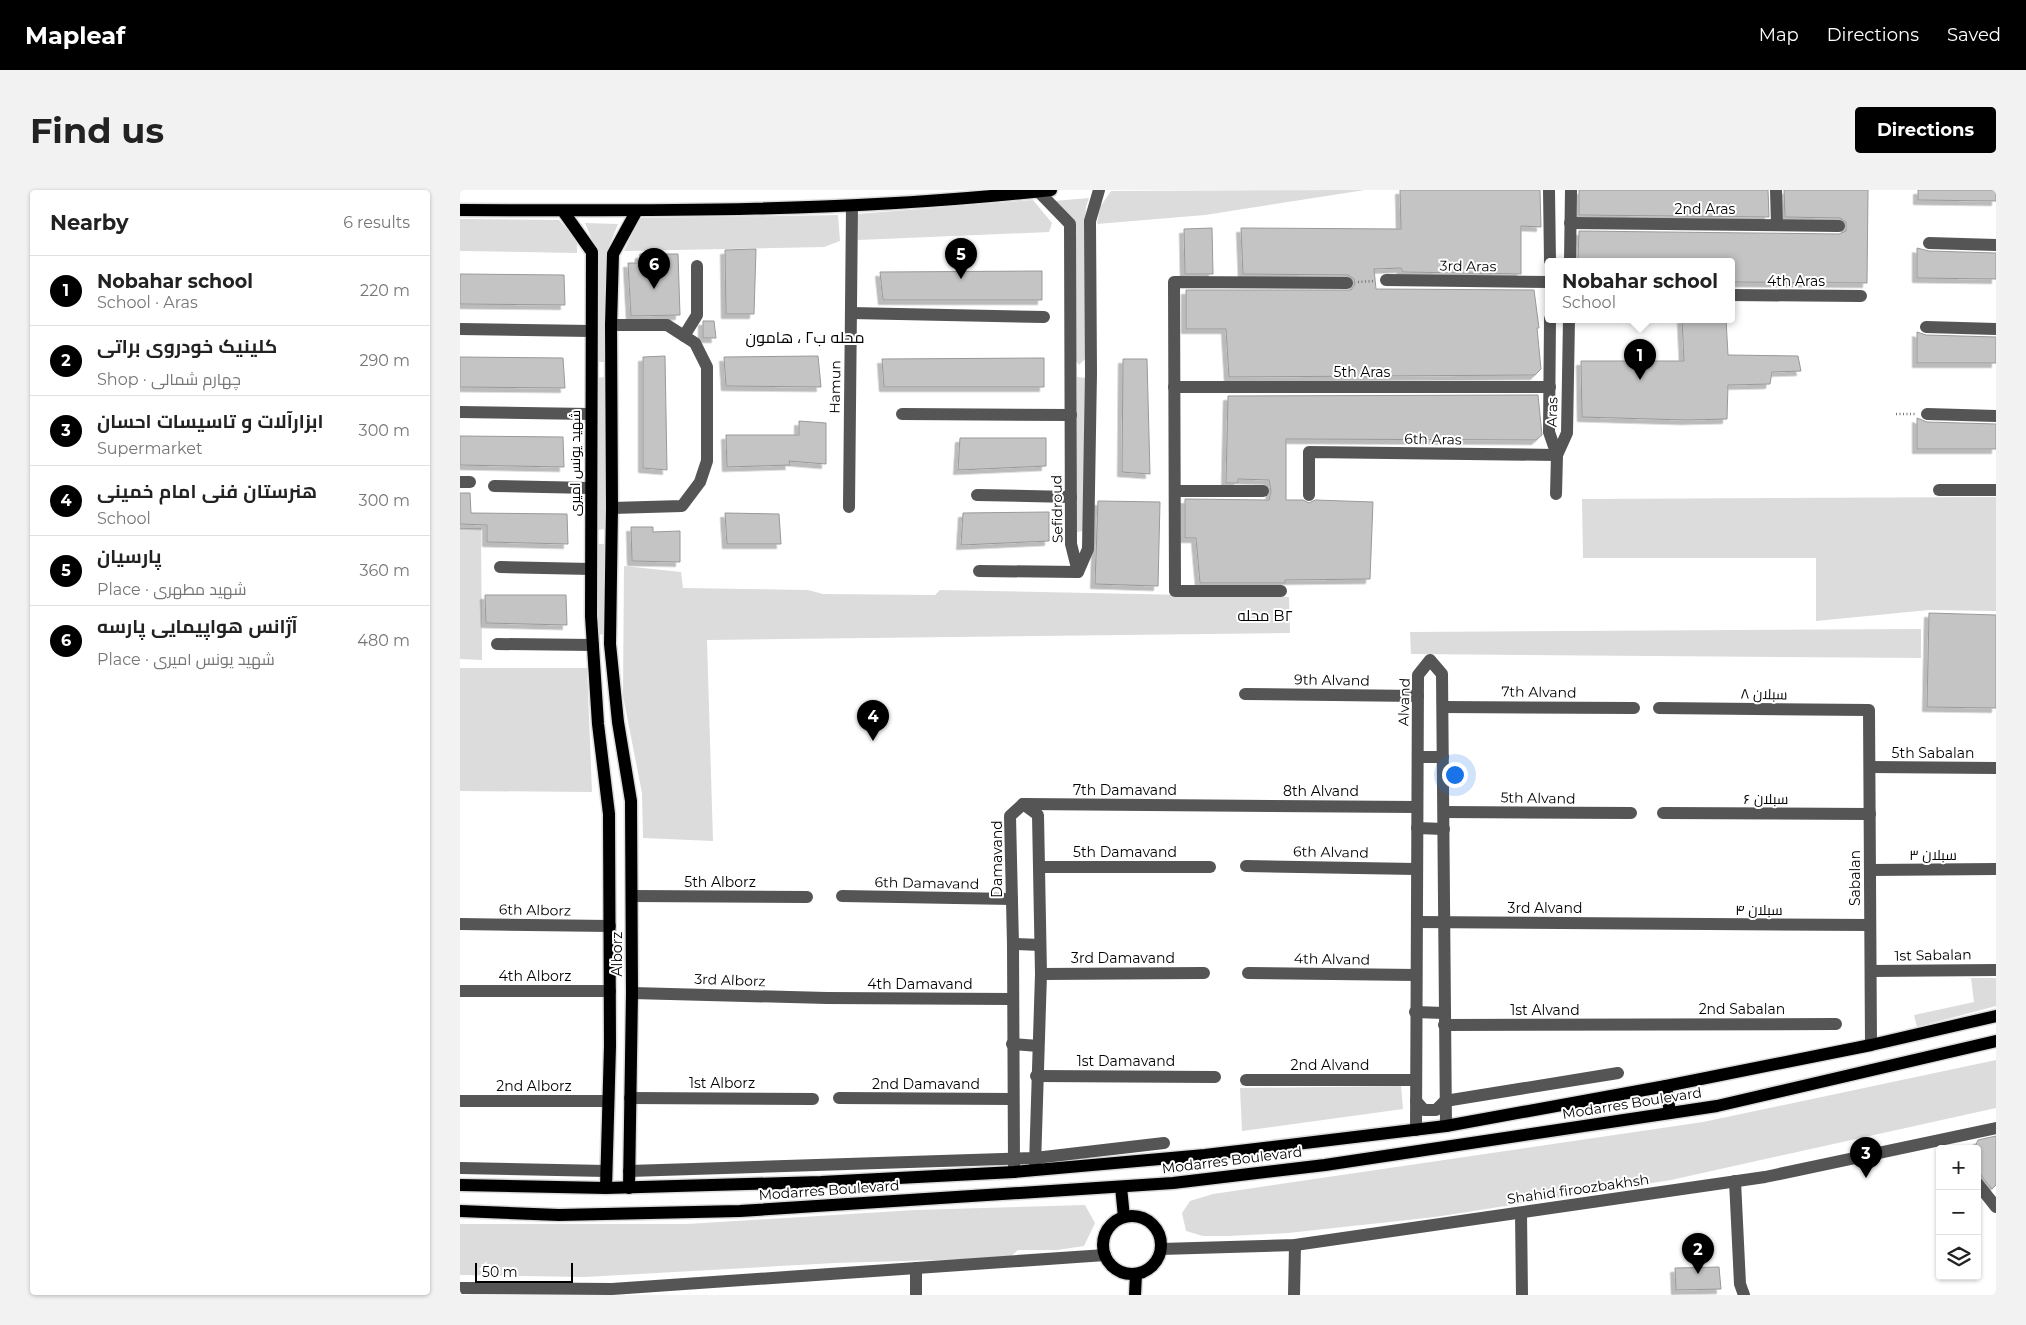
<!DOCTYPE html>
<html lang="en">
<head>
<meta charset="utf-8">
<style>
  body { margin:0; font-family:Montserrat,Cairo,sans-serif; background:#f2f2f2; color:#222 }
  .controls { position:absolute; right:15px; bottom:15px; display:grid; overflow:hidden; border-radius:5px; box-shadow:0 1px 4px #0004 }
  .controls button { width:45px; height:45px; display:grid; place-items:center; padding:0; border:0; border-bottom:1px solid #e0e0e0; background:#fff; color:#222; font:25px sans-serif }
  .scale { position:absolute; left:15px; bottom:12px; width:98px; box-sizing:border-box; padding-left:5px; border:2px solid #000; border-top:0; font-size:14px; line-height:18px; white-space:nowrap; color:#000; -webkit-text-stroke:4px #fff; paint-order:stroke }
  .you { position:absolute; left:994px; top:584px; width:18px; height:18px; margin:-12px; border:4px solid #fff; border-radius:50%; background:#1a73e8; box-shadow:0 0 0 8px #1a73e833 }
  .badge { display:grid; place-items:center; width:32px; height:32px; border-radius:50%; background:#000; color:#fff; font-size:16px; font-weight:700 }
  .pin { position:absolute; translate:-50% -41px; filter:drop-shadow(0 1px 2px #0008) }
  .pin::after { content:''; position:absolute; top:26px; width:18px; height:15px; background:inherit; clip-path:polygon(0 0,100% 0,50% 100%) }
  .popup { position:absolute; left:1085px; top:68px; width:190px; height:65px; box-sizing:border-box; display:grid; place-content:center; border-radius:5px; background:#fff; filter:drop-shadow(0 1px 4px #0005); font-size:16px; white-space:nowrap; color:#767676 }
  .popup b { font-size:19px; color:#222 }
  .popup::after { content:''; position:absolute; left:50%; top:100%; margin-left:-10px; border:10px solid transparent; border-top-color:#fff }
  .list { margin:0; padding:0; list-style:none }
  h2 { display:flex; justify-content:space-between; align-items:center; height:65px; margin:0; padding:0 20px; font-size:21px }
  h2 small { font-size:16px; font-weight:400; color:#767676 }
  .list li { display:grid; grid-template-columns:32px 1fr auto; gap:15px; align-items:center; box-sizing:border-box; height:70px; padding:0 20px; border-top:1px solid #e0e0e0 }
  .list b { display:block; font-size:19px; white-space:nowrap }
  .list p { margin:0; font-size:16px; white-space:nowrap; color:#767676 }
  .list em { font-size:16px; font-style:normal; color:#767676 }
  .icon { flex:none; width:28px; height:28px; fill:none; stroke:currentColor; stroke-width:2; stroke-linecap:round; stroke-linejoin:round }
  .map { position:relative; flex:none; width:1536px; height:1105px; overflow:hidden; border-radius:5px }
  header { display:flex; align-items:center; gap:30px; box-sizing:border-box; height:70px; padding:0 25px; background:#000; color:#fff }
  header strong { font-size:24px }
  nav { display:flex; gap:28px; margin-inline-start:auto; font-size:18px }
  .intro { display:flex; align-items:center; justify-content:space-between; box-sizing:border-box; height:120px; padding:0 30px }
  h1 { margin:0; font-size:35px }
  .button { padding:12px 22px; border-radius:5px; background:#000; color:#fff; font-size:18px; font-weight:700 }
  main { display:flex; gap:30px; padding:0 30px }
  aside { flex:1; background:#fff; border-radius:5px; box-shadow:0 1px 4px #0004 }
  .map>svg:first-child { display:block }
</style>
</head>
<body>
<header>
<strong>Mapleaf</strong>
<nav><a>Map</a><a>Directions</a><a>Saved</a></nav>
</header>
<div class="intro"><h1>Find us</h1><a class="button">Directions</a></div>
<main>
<aside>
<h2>Nearby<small>6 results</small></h2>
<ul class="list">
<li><span class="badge">1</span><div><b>Nobahar school</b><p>School · Aras</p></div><em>220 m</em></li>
<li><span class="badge">2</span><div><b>کلینیک خودروی براتی</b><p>Shop · چهارم شمالی</p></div><em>290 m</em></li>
<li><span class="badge">3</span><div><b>ابزارآلات و تاسیسات احسان</b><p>Supermarket</p></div><em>300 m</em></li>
<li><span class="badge">4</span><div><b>هنرستان فنی امام خمینی</b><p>School</p></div><em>300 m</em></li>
<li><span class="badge">5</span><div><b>پارسیان</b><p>Place · شهید مطهری</p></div><em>360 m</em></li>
<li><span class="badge">6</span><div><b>آژانس هواپیمایی پارسه</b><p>Place · شهید یونس امیری</p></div><em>480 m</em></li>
</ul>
</aside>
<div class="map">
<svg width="1536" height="1105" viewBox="0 0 1536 1105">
  <defs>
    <filter id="shadow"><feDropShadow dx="-4.5" dy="4.5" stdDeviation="0" flood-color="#0004"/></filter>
  </defs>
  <rect width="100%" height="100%" fill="#fff"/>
  <!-- green -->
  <g fill="#dcdcdc">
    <path d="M905 0 745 25 637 34 640 17 651 1Z"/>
    <path d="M629 8 626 17 625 39V169L619 175 616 171V45L594 11Z"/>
    <path d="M573 10 592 33 589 42 398 50 397 24Z"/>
    <path d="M378 25 380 51 364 57 164 61 180 28Z"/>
    <path d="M0 29 99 30 117 51V63L0 61Z"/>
    <path d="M125 33 158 34 146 64 144 172H136L134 55Z"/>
    <path d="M145 187 146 339 137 340 136 188Z"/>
    <path d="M617 187 627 188 624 341 616 342Z"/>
    <path d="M1536 307V421L1469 420 1356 431V368H1123L1122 309Z"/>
    <path d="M0 338H21L22 470 0 469Z"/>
    <path d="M135 354H147L145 444 136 445Z"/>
    <path d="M164 376 221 382 223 398 348 400 363 404 475 405 480 400 829 407 830 443 247 450 253 651 183 648 182 603 163 506Z"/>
    <path d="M1461 439V468L951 464 950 442Z"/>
    <path d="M0 478H127L132 602 0 601Z"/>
    <path d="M1511 788H1536V816L1457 837 1454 825 1514 812Z"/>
    <path d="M1536 870V918L1211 990 975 1027 828 1043 768 1046H743L726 1041 722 1023 730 1011 753 1004 1243 932Z"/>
    <path d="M941 896 943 919 782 941 780 898Z"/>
    <path d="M625 1015 635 1033 624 1056 597 1060H558L549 1068 375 1073 125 1087 0 1085V1034H227L455 1020Z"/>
  </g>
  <!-- building -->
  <g fill="#c4c4c4" stroke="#999" filter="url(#shadow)">
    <path d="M940 0H1080L1081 37 1061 36V84L943 82 941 78 914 79 916 99 1074 100 1079 138H1077L1081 179 1075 185 769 187 766 139H726V100H891L895 94 894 89 888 85 783 84 781 38 941 39Z"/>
    <path d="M1119 0H1308L1309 27 1119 25Z"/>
    <path d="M1324 0H1408L1407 93 1271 92V71H1118L1119 41 1379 44 1386 41V32L1380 28 1325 27Z"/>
    <path d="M1458 0H1536V11L1458 10Z"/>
    <path d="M752 38 753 84H725L724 39Z"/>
    <path d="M1457 58 1469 61 1536 63V89L1457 88Z"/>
    <path d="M296 59 294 124H266L265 60Z"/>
    <path d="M180 64H218L220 125 171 126 168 73H179Z"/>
    <path d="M582 81V110H423L420 82Z"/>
    <path d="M0 84 104 85 105 115 0 114Z"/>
    <path d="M1222 129H1266L1268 165 1338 166 1341 181 1312 182 1310 194 1268 195 1267 229 1226 230 1122 227 1121 171H1224Z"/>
    <path d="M243 131H254L256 148H243Z"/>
    <path d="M1457 142 1466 145 1536 147V173H1457Z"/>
    <path d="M205 166 207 280 183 278V167Z"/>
    <path d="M358 166 361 197 266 196 264 167Z"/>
    <path d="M0 167 103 168 105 198 0 197Z"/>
    <path d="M584 168V197H424L422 169Z"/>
    <path d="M663 169H687L690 284 662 282Z"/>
    <path d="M1078 205 1082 245 1076 250 826 249V310H843L849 313 855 310 913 312 910 389 825 390V393H740L736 348H725V309L809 310 811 301 809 290 778 289V293H766L768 206Z"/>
    <path d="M1457 228 1467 232 1536 234V259H1457Z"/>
    <path d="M339 231 366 233V274L329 271 330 275 267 277 266 245H339Z"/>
    <path d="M0 246 103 247 104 277 0 275Z"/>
    <path d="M500 248H586V276L498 280Z"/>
    <path d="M0 303H10L11 323 107 324 108 354 27 352V335L0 334Z"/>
    <path d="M638 311 700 312 698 396 635 394Z"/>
    <path d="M589 322V351L501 355 503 323Z"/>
    <path d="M265 323 319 324 321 354H267Z"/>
    <path d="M171 337H193V342L220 341V372L172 371Z"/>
    <path d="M25 405H106L107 435 26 433Z"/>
    <path d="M1469 423 1536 425V518L1467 517Z"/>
    <path d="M1536 946V995L1532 999 1522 987 1517 976V959H1514L1518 950Z"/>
    <path d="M1259 1077 1261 1099 1216 1100 1215 1078Z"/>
  </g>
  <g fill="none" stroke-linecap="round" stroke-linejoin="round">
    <!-- major casing -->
    <g stroke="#dbdbdb" stroke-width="15">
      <g id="major">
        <path d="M0 20C198 21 395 22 591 0"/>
        <path d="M103 21 132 62 131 426 138 534 149 624 150 856 146 998"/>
        <path d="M1206 896 1210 923"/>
        <path d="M0 995 146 998 361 992 554 982 745 965 986 936 1206 896 1411 855 1536 826"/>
        <path d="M661 997 664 1027"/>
        <path d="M169 998 172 803 171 611 158 532 150 454 152 318 151 135 153 64 176 22"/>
        <path d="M0 1021 99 1025 280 1021 713 993 865 975 1257 916 1536 851"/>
        <circle cx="672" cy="1055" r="29"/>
        <path d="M675 1105 676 1084"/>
      </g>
    </g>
    <!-- path -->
    <g stroke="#777" stroke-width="2.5" stroke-dasharray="1 2.5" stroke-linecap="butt">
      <path d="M898 92 915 91"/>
      <path d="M1436 224H1455"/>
    </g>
    <!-- minor -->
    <g stroke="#555" stroke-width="12">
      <path d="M1089 0 1090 71"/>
      <path d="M1316 0 1317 35"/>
      <path d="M578 1 610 34 611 354 618 382 628 359 631 183 630 31 639 0"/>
      <path d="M1110 33 1379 36"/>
      <path d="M1469 53 1536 55"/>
      <path d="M1110 71 1111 0"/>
      <path d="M926 90 1089 92"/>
      <path d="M1271 105 1401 106"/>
      <path d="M391 123 584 127"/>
      <path d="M1090 129 1089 242 1097 265 1096 304"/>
      <path d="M151 135H207L235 153 247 177V271L240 292 222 316 152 318"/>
      <path d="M1466 137 1536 139"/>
      <path d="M0 139 131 141"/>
      <path d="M224 146 237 125V76"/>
      <path d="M714 197H1090"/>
      <path d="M0 222 130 224"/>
      <path d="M442 224 611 225"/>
      <path d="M1467 224 1536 226"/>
      <path d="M1097 265 1107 243 1109 129"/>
      <path d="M0 292H10"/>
      <path d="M34 296 131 298"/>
      <path d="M1479 300H1536"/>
      <path d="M715 301H803"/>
      <path d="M517 305 611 307"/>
      <path d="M849 305V262L1097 265"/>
      <path d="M389 317 392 16"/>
      <path d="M40 377 131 379"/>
      <path d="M519 381 618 382"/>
      <path d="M821 401H715L714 92 887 93"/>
      <path d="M37 454 133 455"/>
      <path d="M785 504 958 506"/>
      <path d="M983 517 1174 518"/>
      <path d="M1199 518 1409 520 1411 855"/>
      <path d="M959 567H983"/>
      <path d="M1410 577 1536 578"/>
      <path d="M563 614 957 617"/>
      <path d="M563 614 578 625 581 784 575 975"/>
      <path d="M984 622 1171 623"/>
      <path d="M1203 623 1410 624"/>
      <path d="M957 638 984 639"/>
      <path d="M786 676 956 679"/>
      <path d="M580 677H750"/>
      <path d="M1410 680 1536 679"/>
      <path d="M172 706 347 707"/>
      <path d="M382 706 552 709"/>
      <path d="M957 732 1410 735"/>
      <path d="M0 734 150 736"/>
      <path d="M553 754 580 755"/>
      <path d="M1411 781 1536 780"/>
      <path d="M788 783 956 785"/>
      <path d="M581 784 744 783"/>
      <path d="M0 801H150"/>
      <path d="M172 803 367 808 552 809"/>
      <path d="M955 822 984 823"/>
      <path d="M984 835 1376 834"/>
      <path d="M552 854 578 856"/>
      <path d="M576 886 755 887"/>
      <path d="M786 890H955"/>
      <path d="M170 908 353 909"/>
      <path d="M379 908 552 909"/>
      <path d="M0 911H147"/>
      <path d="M956 911 964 920H976L985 911 1158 883"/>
      <path d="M956 940 958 485 970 470 982 484 986 936"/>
      <path d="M554 976 553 754 550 626 563 614"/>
      <path d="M0 978 146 981"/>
      <path d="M169 981 575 968 704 953"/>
      <path d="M1275 991 1280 1094 1284 1105"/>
      <path d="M1517 993 1536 1017"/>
      <path d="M1061 1023 1062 1105"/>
      <path d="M701 1059 835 1055 1305 987 1536 938"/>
      <path d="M456 1078V1105"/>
      <path d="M0 1098 152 1099 645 1065"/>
      <path d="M834 1105 835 1055"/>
    </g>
    <!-- major -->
    <use href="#major" stroke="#000" stroke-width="12"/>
  </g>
  <g text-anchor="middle" stroke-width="4" stroke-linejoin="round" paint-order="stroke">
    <!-- street labels -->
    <g font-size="14" fill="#000" stroke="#fff">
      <text x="1245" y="24">2nd Aras</text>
      <text transform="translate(1008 76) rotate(1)" y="5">3rd Aras</text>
      <text x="1336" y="96">4th Aras</text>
      <text x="902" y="187">5th Aras</text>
      <text transform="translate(375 197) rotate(-89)" y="5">Hamun</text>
      <text transform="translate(1092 222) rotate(-88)" y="5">Aras</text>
      <text transform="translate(973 249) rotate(1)" y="5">6th Aras</text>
      <text transform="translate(115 273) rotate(-90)" y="5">شهید یونس امیری</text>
      <text transform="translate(597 319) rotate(-91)" y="5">Sefidroud</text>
      <text transform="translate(872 490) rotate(1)" y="5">9th Alvand</text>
      <text transform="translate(1079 502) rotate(1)" y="5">7th Alvand</text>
      <text transform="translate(1304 504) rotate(1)" y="5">سبلان ۸</text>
      <text transform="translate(944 512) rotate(-88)" y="5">Alvand</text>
      <text x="1473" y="568">5th Sabalan</text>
      <text x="665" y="605">7th Damavand</text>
      <text x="861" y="606">8th Alvand</text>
      <text transform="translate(1078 608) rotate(1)" y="5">5th Alvand</text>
      <text x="1306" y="614">سبلان ۶</text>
      <text x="665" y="667">5th Damavand</text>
      <text transform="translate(871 662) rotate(1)" y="5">6th Alvand</text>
      <text x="1473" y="670">سبلان ۳</text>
      <text transform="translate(537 669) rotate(-90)" y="5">Damavand</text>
      <text transform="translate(1395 688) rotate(-90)" y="5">Sabalan</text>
      <text x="260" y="697">5th Alborz</text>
      <text transform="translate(467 693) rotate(1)" y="5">6th Damavand</text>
      <text x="1085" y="723">3rd Alvand</text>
      <text transform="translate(75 720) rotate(1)" y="5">6th Alborz</text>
      <text x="1299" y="725">سبلان ۴</text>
      <text transform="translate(157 764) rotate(-90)" y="5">Alborz</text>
      <text transform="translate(1473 765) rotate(-1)" y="5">1st Sabalan</text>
      <text x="663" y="773">3rd Damavand</text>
      <text transform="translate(872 769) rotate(1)" y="5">4th Alvand</text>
      <text x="75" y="791">4th Alborz</text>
      <text transform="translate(270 790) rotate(2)" y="5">3rd Alborz</text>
      <text x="460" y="799">4th Damavand</text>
      <text x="1282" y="824">2nd Sabalan</text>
      <text x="1085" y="825">1st Alvand</text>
      <text x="666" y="876">1st Damavand</text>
      <text x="870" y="880">2nd Alvand</text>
      <text x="262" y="898">1st Alborz</text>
      <text x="466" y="899">2nd Damavand</text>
      <text x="74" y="901">2nd Alborz</text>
      <text transform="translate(1172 913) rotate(-9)" y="5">Modarres Boulevard</text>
      <text transform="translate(772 970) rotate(-7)" y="5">Modarres Boulevard</text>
      <text transform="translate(1118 999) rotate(-8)" y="5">Shahid firoozbakhsh</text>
      <text transform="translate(369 1000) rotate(-4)" y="5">Modarres Boulevard</text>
    </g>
    <!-- neighbourhood labels -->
    <g font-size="15" fill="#000" stroke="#fff">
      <text x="805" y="431">محله B۲</text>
    </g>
    <!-- quarter labels -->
    <g font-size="16" fill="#000" stroke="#fff">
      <text x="345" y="153">محله ب۲ ، هامون</text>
    </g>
  </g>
</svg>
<div class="controls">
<button>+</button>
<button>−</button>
<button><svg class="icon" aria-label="layers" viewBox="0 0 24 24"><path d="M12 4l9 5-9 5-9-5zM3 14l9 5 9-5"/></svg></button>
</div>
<div class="scale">50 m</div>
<div class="you"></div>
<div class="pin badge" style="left:1180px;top:190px">1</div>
<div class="popup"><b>Nobahar school</b>School</div>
<div class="pin badge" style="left:1238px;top:1084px">2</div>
<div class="pin badge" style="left:1406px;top:988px">3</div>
<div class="pin badge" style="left:413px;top:551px">4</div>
<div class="pin badge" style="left:501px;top:89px">5</div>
<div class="pin badge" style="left:194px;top:99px">6</div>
</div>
</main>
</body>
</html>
